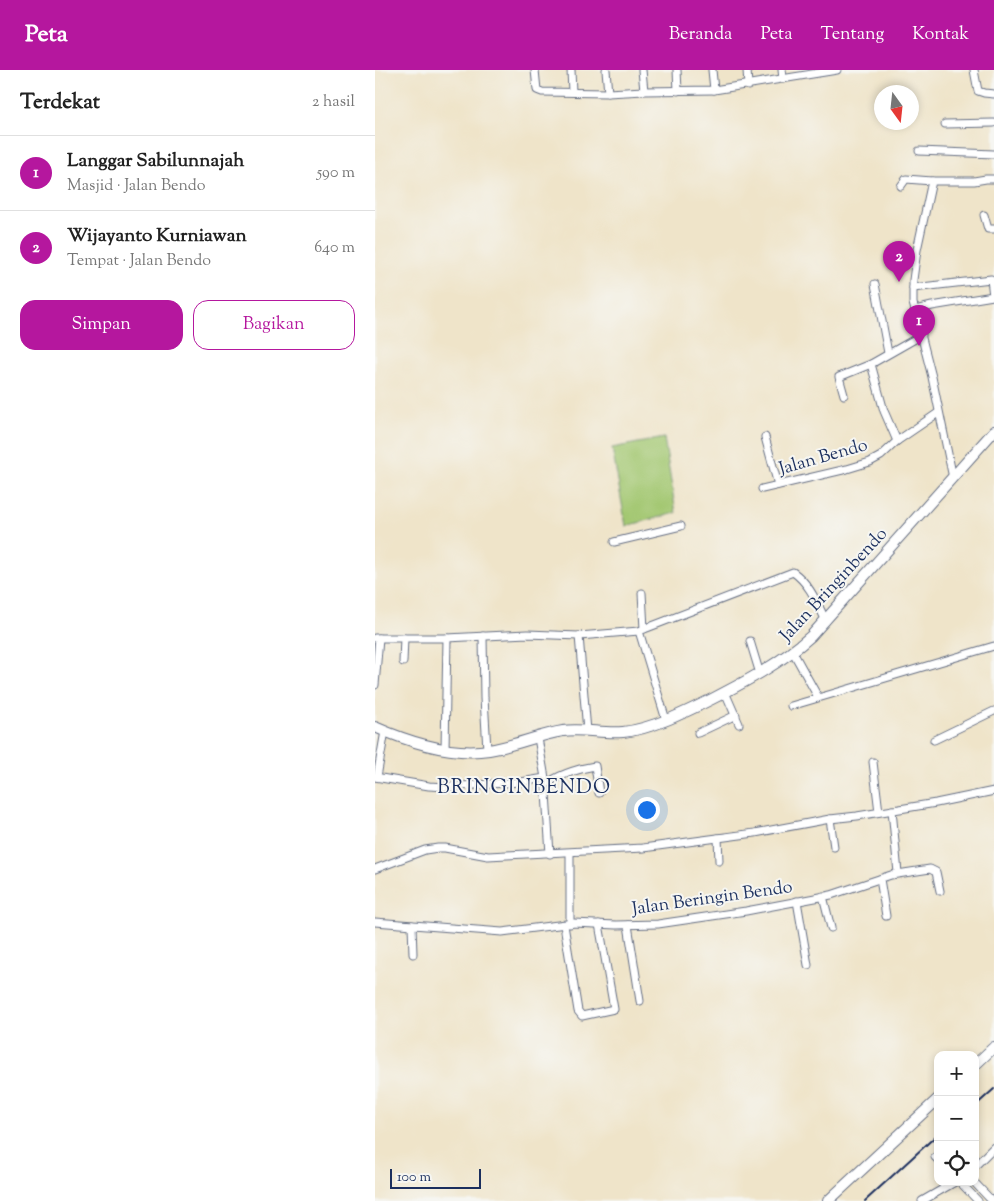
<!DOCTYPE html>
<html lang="id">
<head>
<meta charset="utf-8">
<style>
  body { margin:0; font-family:"Sorts Mill Goudy",serif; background:#f2f2f2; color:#222 }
  .controls { position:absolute; right:15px; bottom:15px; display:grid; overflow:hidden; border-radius:10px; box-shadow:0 2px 8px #0003 }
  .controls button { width:45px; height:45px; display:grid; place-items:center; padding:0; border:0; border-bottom:1px solid #e0e0e0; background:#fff; color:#222; font:25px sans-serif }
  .compass { position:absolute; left:499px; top:15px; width:45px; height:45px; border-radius:50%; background:#fff; box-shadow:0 2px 8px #0003; rotate:165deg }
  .scale { position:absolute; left:15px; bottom:12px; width:91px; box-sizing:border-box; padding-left:5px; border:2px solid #1b2f5e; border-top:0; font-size:14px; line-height:18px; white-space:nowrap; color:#1b2f5e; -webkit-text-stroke:4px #f6f6f2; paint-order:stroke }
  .you { position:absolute; left:271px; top:739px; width:18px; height:18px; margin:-12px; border:4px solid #fff; border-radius:50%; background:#1a73e8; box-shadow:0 0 0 8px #1a73e833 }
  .badge { display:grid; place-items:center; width:32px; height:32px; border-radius:50%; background:#b5179e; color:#fff; font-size:16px; font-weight:700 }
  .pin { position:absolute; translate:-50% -41px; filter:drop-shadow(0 1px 2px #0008) }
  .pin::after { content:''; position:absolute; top:26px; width:18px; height:15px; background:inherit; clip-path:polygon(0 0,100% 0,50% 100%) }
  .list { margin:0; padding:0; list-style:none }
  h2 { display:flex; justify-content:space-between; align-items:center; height:65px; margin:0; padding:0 20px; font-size:21px }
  h2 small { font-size:16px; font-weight:400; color:#767676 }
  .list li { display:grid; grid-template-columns:32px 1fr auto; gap:15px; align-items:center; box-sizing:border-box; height:75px; padding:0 20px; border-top:1px solid #e0e0e0 }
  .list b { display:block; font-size:19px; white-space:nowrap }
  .list p { margin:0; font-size:16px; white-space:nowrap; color:#767676 }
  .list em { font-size:16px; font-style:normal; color:#767676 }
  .actions { display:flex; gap:10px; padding:15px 20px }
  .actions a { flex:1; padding:11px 0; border:1px solid #b5179e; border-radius:15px; text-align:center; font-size:18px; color:#b5179e }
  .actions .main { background:#b5179e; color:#fff }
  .icon { flex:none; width:28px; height:28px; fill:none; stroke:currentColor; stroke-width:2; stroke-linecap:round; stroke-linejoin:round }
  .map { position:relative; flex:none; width:619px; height:1131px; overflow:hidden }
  header { display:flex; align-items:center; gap:30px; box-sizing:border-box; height:70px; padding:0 25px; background:#b5179e; color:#fff }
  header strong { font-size:24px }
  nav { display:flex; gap:28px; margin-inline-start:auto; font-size:18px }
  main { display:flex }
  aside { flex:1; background:#fff }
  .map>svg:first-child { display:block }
</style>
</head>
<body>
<header>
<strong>Peta</strong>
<nav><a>Beranda</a><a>Peta</a><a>Tentang</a><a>Kontak</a></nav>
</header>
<main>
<aside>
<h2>Terdekat<small>2 hasil</small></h2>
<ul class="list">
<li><span class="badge">1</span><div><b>Langgar Sabilunnajah</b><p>Masjid · Jalan Bendo</p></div><em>590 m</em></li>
<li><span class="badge">2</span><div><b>Wijayanto Kurniawan</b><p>Tempat · Jalan Bendo</p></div><em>640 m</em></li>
</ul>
<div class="actions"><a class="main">Simpan</a><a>Bagikan</a></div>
</aside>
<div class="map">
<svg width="619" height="1131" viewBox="0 0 619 1131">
  <rect width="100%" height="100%" fill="#f6f6f2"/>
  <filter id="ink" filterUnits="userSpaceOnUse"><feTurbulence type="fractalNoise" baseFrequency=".02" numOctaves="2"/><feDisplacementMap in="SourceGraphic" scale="10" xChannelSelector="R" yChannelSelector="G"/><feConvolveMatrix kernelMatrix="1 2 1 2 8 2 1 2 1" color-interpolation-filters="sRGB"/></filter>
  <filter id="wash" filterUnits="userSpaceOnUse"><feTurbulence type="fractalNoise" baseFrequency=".0096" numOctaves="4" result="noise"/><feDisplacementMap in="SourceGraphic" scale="20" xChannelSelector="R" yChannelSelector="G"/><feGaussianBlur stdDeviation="1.12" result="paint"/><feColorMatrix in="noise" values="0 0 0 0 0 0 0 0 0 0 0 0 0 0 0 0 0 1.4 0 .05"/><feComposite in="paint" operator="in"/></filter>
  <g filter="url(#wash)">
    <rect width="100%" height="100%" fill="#efe4c9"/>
    <!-- green -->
    <path fill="#a3c771" stroke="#5f7b68" d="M289 368 301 443 251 456 237 378Z"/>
  </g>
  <g filter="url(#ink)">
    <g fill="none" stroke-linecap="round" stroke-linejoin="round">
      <!-- street casing -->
      <g stroke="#656e83" stroke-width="9">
        <g id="street">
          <path d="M160 0 162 20 167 22 233 23 269 21 339 20 462 0"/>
          <path d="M196 0 197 22"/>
          <path d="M231 0 233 23"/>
          <path d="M267 0 269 21"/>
          <path d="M302 0 303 21"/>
          <path d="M337 0 339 20"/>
          <path d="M372 0 373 16"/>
          <path d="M407 0 408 9"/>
          <path d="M599 0 603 21 609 23 619 24"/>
          <path d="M570 54 619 53"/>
          <path d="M544 81 619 84"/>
          <path d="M526 116 531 109 557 111"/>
          <path d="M609 145 613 159H619"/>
          <path d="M500 214 513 283"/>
          <path d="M538 218 616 209 618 226 557 236 540 240"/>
          <path d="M496 294 509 341 522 371"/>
          <path d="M469 325 464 307 496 294 547 265"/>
          <path d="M390 367 403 415"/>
          <path d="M578 408 557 307 538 233V210L542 180 557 111H599L611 109H619"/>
          <path d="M387 419 472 399 495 392 506 386 522 371 563 343"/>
          <path d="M239 472 306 456"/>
          <path d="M267 523 269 559"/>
          <path d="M264 561 291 650"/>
          <path d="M108 566 109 628 112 680"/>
          <path d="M204 566 212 661"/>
          <path d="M0 568H72L152 564 204 566 264 561 418 502C435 514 442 533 451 551"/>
          <path d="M375 571 385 604"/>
          <path d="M418 582 443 627"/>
          <path d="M28 592 29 568"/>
          <path d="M0 615 4 568"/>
          <path d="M350 622 364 654"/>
          <path d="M416 636 619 576"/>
          <path d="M323 663 361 645"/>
          <path d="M163 668 170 708 175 784"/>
          <path d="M559 670 619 641"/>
          <path d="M70 679 72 568"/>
          <path d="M498 692 504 742"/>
          <path d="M0 707 54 716 72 717 146 712 170 708"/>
          <path d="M2 707 10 661"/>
          <path d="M170 715C185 704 201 699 220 696L224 723"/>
          <path d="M517 740 523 803"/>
          <path d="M455 749 459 777"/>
          <path d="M343 768 344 791"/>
          <path d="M0 799 50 780 63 778H70L113 786 268 778 380 763 455 749 482 746 561 733 619 721"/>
          <path d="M505 809 511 846"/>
          <path d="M448 826 456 858"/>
          <path d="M422 831 433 895"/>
          <path d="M0 852 127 862 199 853 241 855 283 854 371 841 456 825 516 805 555 799 561 802 565 821"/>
          <path d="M195 854V783"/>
          <path d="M37 855 38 884"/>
          <path d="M189 855 203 941 207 946 239 939 224 854"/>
          <path d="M253 855 265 931"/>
          <path d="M560 1087 563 1090"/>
          <path d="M600 1096 619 1077"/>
          <path d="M585 1112 603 1131"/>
          <path d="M599 1112 617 1131"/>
          <path d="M547 1131 580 1112"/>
        </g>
      </g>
      <!-- secondary casing -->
      <g stroke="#656e83" stroke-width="12">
        <g id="secondary">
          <path d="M0 657C34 672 76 686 114 680 139 676 163 665 188 661 208 658 228 664 248 662 277 659 311 642 337 629 372 611 406 593 436 566L619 361"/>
          <path d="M600 995 619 977"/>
          <path d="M453 1131 563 1029"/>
        </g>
      </g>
      <!-- street -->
      <use href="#street" stroke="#fff" stroke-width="7"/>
      <!-- secondary -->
      <use href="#secondary" stroke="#fff" stroke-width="10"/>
      <!-- rail -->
      <g stroke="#1b2f5e" stroke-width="2">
        <path d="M600 1036 619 1019"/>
        <path d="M490 1131 563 1064"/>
      </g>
    </g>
  </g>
  <g text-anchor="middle" stroke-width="4" stroke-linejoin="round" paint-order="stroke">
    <!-- street labels -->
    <g font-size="18" fill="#1b2f5e" stroke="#f6f6f2">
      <text transform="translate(448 386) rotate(-16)" y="6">Jalan Bendo</text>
      <text transform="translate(458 514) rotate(-47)" y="6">Jalan Bringinbendo</text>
      <text transform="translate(337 827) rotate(-8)" y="6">Jalan Beringin Bendo</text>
    </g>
    <!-- quarter labels -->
    <g font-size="20" letter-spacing="1" fill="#1b2f5e" stroke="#f6f6f2">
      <text x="149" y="723">BRINGINBENDO</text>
    </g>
  </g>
</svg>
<div class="controls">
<button>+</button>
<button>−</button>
<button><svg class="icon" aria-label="locate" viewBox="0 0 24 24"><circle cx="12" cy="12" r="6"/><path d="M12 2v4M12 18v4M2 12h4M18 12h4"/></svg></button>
</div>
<svg class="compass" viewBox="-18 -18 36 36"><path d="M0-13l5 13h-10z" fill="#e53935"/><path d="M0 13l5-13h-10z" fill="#767676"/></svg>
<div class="scale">100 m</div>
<div class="you"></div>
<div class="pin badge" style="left:544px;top:276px">1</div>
<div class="pin badge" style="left:524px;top:212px">2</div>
</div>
</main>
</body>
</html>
